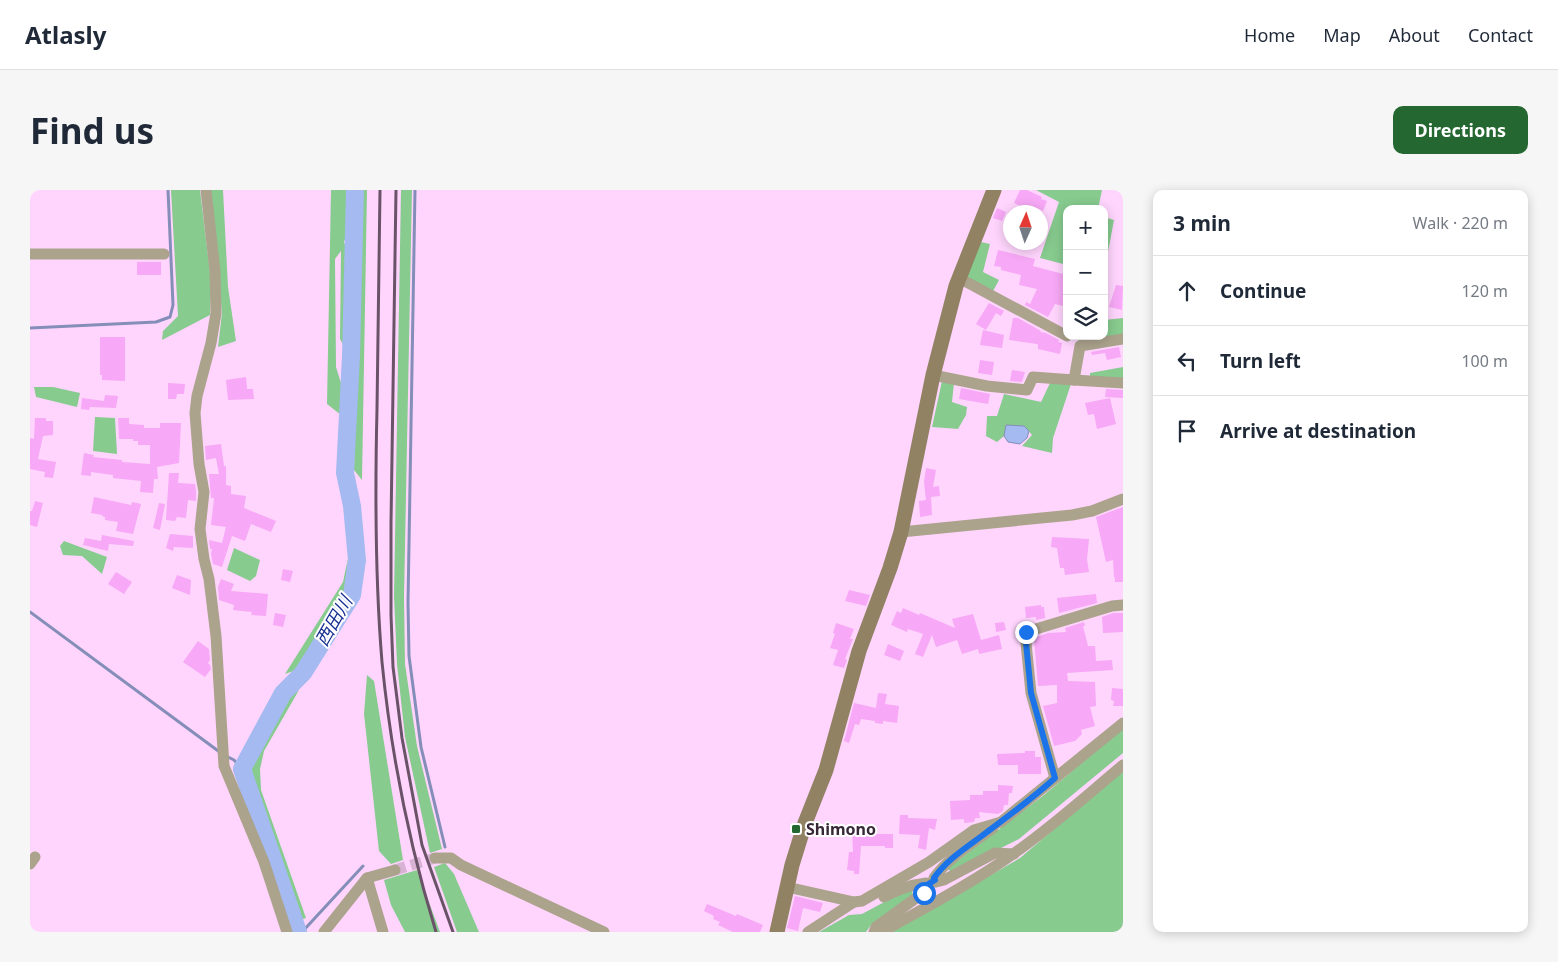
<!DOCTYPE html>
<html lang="en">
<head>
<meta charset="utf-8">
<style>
  body { margin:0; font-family:"Noto Sans","Noto Sans JP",sans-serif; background:#f6f6f7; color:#1f2937 }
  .controls { position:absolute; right:15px; top:15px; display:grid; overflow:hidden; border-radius:10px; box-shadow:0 2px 12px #0003 }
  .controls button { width:45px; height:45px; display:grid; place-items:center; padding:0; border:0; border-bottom:1px solid #e0e1e3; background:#fff; color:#1f2937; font:25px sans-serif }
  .compass { position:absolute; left:973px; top:15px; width:45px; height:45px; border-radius:50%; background:#fff; box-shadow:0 2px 12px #0003; rotate:3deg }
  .stop { position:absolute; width:15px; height:15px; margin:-11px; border:4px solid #1a73e8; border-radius:50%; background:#fff }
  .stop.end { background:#1a73e8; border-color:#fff; box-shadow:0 1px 5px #0008 }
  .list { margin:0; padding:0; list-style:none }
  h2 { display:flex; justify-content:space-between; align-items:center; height:65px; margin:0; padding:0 20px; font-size:21px }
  h2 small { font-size:16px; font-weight:400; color:#747a83 }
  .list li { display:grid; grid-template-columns:32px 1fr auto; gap:15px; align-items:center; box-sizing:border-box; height:70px; padding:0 20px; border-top:1px solid #e0e1e3 }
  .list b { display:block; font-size:19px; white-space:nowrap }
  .list em { font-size:16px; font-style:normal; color:#747a83 }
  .icon { flex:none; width:28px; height:28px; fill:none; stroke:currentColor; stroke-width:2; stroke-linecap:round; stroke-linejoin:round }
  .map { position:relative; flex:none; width:1093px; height:742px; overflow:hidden; border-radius:10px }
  header { display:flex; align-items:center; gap:30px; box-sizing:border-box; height:70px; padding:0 25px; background:#fff; border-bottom:1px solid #e0e1e3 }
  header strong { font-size:24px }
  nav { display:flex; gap:28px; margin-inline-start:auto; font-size:18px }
  .intro { display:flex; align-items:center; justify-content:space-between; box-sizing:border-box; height:120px; padding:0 30px }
  h1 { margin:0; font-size:35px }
  .button { padding:12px 22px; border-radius:10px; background:#256731; color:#fff; font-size:18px; font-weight:700 }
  main { display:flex; gap:30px; padding:0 30px }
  aside { flex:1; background:#fff; border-radius:10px; box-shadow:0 2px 12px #0003 }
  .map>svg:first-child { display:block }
</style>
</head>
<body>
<header>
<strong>Atlasly</strong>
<nav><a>Home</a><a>Map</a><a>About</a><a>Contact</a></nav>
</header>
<div class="intro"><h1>Find us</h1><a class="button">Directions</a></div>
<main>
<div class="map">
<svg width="1093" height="742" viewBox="0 0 1093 742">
  <rect width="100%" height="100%" fill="#ffd5fd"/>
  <!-- green -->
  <g fill="#87cb8f">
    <path d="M141 0H170L181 90 180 125 132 150 133 141 148 126Z"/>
    <path d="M181 0H193L198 97 206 151 188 157 192 123Z"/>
    <path d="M301 0H321L320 35 314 52 320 67 318 164 310 149 311 61 305 69 306 177 311 193V225L297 214Z"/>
    <path d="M330 0H337L332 290 324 280Z"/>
    <path d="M371 0H382L374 407 375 474 387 556 412 659 400 663 375 547 367 474 364 406Z"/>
    <path d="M1006 0H1072L1068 19H1037V75L1010 68 1029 12Z"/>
    <path d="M1074 27 1084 30 1074 83Z"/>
    <path d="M951 52 960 54 953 82 969 90 962 103 936 87Z"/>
    <path d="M1093 128V146L1050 152 1046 148 1047 146H1074V130Z"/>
    <path d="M1093 177V190L1060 189V183Z"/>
    <path d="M912 191 924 193 922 212 937 217 936 225 928 239 902 237Z"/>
    <path d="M1020 193 1041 194 1023 248 1022 263 992 256 1002 245 994 236 976 235 974 246 967 252 956 246 957 226H967L974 204 1011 212Z"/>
    <path d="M4 197H23L50 203 47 217 6 207Z"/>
    <path d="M65 227 85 228 87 264 63 261Z"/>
    <path d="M34 351 77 367 72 384 52 366 33 365 30 356Z"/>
    <path d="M204 358 230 370 226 386 220 391 197 380Z"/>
    <path d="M318 368 316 401 269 479 255 484 313 392Z"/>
    <path d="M337 485 344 491 373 670 361 674 349 661 334 524Z"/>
    <path d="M269 500 234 561 230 579 231 600 276 728 269 730 221 588 222 570 252 514Z"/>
    <path d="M1093 538V563L989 649 921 683 918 678 1014 605Z"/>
    <path d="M1093 581V742H862L990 668Z"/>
    <path d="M415 673 424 684 449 742H427L404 677Z"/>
    <path d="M387 680 410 742H375L361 715 354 690Z"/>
    <path d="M882 700 883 706 841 735 836 742H789L819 725 832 724 871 703Z"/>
  </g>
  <!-- water -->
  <path fill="#a4baf0" stroke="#848eb8" d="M976 235 994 236 999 241 997 248 990 254 978 252 974 246Z"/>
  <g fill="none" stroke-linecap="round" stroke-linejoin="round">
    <!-- stream -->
    <g stroke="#848eb8" stroke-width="3">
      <path d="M385 0 378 413 379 466 391 557 415 657"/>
      <path d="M0 138 126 132 140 127 143 115 138 0"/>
      <path d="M0 422 191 563"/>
      <path d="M196 566 204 570 212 579"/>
      <path d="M272 742 333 676"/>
    </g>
    <!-- river -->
    <path stroke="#a4baf0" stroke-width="18" d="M268 742 212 579 253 503 273 483 322 405 327 370 322 316 315 283 321 166 325 0"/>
  </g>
  <!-- building -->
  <g fill="#f7a8f6">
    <path d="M990 0H997L1012 7 1011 9 1017 11 1013 21 1007 18 1004 22 984 13Z"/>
    <path d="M967 18 976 22 972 31 963 28Z"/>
    <path d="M968 60 1005 69 1003 76 1037 85V117L1025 114 1018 127 995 115 996 112 1000 114 1007 99 989 95 991 85 971 80V77L964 76Z"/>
    <rect x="107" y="72" width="24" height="13"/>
    <path d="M1086 95 1093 96 1092 120 1079 117Z"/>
    <path d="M959 113 974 121 971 126 966 123 956 140 946 134Z"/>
    <path d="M983 128H988L1011 141 1010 142 1016 143 1029 150 1028 152 1032 153 1030 164 1008 159V155L1007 154 979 150Z"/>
    <path d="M953 140 974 145 972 158 950 155Z"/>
    <path d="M70 147H95V191L72 190V185H70Z"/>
    <path d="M1089 157 1091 167 1077 170 1075 163 1062 165 1061 162Z"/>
    <path d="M950 170 964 172 962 185 948 183Z"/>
    <path d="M982 180 995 182 992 192 980 191Z"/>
    <path d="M216 187 217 199H223L224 209 198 210 196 190Z"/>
    <path d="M138 193 155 194 154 204H147L146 209H138Z"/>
    <path d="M931 198 960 204 958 214 929 209Z"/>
    <path d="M1076 199 1093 200V208L1075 207Z"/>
    <path d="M75 205 88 206 86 218 60 217 59 220 51 219 52 208 74 211Z"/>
    <path d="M1080 208 1086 234 1067 239 1064 224 1058 225 1055 213Z"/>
    <path d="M5 228H16V231H23V245L13 246 8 269 26 272 23 288 14 287 15 282 0 279V248L4 249Z"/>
    <path d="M88 228H99V234L114 235V238H130V233H151L149 273 127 277 128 289H124L123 303 110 302 111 291 83 288V285L61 282V286L51 285 54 263 64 265 63 267 92 270V272L120 274V255H108V251H103V249H89Z"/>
    <path d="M191 254 194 276H196V295L201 296V304L216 306 214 318 246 331 241 342 221 334 215 351 202 346 192 377 183 374 181 364 182 359H180L179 350 192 353 196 337 181 335 184 308H181L179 284H189L186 268 176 270 175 256Z"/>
    <path d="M896 278 906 280 903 297 909 296 910 306 901 307 902 325 890 327 889 311 896 310 894 292Z"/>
    <path d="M139 283H149L148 293 165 294 166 302V311L158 310 156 328 147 327 145 331 136 330Z"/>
    <path d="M64 307 101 315 102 312 111 314 103 344 86 341 88 332 75 330V327L72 326V325L61 323Z"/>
    <path d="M5 311 13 313 7 337 0 335V321H2Z"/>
    <path d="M129 313 135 314 130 340 123 338Z"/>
    <path d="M1093 317V392H1085V388L1084 387 1083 370 1076 372 1066 327Z"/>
    <path d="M140 344 163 346V358L144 357 143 361 136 358Z"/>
    <path d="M72 345 104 351 103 356 79 354 78 361 53 355 55 348 71 351Z"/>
    <path d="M1022 347 1059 349 1057 369 1059 382 1035 385 1034 378H1030L1027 358 1021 357Z"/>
    <path d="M253 379 263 381 260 392 251 390Z"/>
    <path d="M86 382 102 392 94 404 78 394Z"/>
    <path d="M147 385 161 390 160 405 142 398Z"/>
    <path d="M191 389 204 394 201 401 238 404 236 426 221 425 222 422 203 420 204 415 189 410 188 397Z"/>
    <path d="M819 400 840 405 836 416 815 411Z"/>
    <path d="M1066 404 1067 413 1029 423 1027 408Z"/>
    <path d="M1011 415V417H1014L1015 428 1006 430V427L996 428 995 417Z"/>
    <path d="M873 418 889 425 890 423 925 438 922 429 943 424 951 450 969 445 972 459 949 464 948 459 932 464 927 450 906 457 902 445 893 467 885 464 893 444 878 439 877 442 861 435 867 421 871 423Z"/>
    <path d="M245 423 256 425 253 437 243 435Z"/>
    <path d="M1083 423H1093V442L1073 443 1072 427Z"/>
    <path d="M974 432 976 440 966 442 965 433Z"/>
    <path d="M1054 432 1055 436H1053L1058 456H1065L1066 471 1082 470 1083 480 1037 483 1038 491 1065 492 1066 516 1060 517 1065 536 1051 540 1052 544 1045 551 1024 556 1013 516 1027 513V495L1008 496 1004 448 1018 443 1036 442 1035 438Z"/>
    <path d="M806 433 824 439 820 449H823L815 469 817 470 814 478 803 475 808 460 800 458 805 444 803 443Z"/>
    <path d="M168 451 179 459 180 470 178 473 180 475 181 479 175 487 153 472Z"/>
    <path d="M858 454 874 461 870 471 854 465Z"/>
    <path d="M1082 498 1093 499V516H1083L1084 511 1081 510Z"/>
    <path d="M848 503 857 504 855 514 869 516 867 533 853 531V534L845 533V531L831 529 829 535 825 534 819 553 814 551 824 513 846 518Z"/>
    <path d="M995 561H1005V567H1011V584H988V575H968L967 564 995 563Z"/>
    <path d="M968 595 983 596 982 603H979L978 615H974L973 621 968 624 949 622 950 628H945L944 632 934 633V629L921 630 920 611 940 610V605H953V601H968Z"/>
    <path d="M870 625H878V628L907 629 905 640 899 638 896 660 888 658 890 645 869 644Z"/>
    <path d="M832 636V642L842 641V644H863V658H855V656H831L829 684H824V681L817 680 819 662H823L822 637Z"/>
    <path d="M765 706 793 713 790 722 773 718 768 741 757 738Z"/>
    <path d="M677 714 706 726 707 724 733 735 730 742H703L688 735 690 732 683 729 684 726 674 721Z"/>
  </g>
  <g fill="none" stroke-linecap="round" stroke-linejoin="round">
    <!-- street-tunnel -->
    <path stroke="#d7b2d5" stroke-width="11" stroke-dasharray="11 5.5" stroke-linecap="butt" d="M365 680 405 668"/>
    <!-- street -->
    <g stroke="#aca38d" stroke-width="11">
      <path d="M176 0 185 81 186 123 181 153 167 206 165 223 169 274 174 302 170 339 174 369 179 389 186 446 194 576 234 672 257 742"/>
      <path d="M0 64H134"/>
      <path d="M929 88 1037 146"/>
      <path d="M903 185 957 196 997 200 1003 187 1044 190 1050 156 1093 149"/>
      <path d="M1044 190 1093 193"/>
      <path d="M871 342 1042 325 1062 321 1093 309"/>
      <path d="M1025 588 1001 503 996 453V442L1082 416 1093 415"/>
      <path d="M963 638C943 653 919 667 904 688L906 692 914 690 965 663 984 664"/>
      <path d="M405 668H421L431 675 574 742"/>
      <path d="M0 674 5 667"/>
      <path d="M337 688 353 742"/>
      <path d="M757 697 824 712"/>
      <path d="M294 742 337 688 365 680"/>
      <path d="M778 742 824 712 832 711 899 672 944 640 971 632 1093 533"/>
      <path d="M844 742 846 737 893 703 898 697 896 693C880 695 868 699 854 707"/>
      <path d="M852 742C896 717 942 693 983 664 1022 637 1057 605 1093 575"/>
    </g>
    <!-- secondary -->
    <path stroke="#908263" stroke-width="15" d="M747 742 762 675 775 633 796 580 829 461 860 378 871 342 903 185 926 96 964 0"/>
    <!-- rail -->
    <g stroke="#6a5369" stroke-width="3">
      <path d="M350 0C349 73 348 146 347 219 345 303 345 388 352 472 361 563 379 654 406 742"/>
      <path d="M366 0 361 333V425L363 477 372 548 392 655 423 742"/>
    </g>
  </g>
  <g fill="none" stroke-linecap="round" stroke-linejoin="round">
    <!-- route -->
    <path stroke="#1a73e8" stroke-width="6" d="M894 703 898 697 897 695 905 690 904 688C917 669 939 656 957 642 980 625 1004 607 1025 588L1001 503 996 453V442"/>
  </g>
  <!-- markers -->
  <rect fill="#256731" stroke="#fff" stroke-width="2" x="761" y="634" width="10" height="10" rx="2.5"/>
  <g text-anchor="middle" stroke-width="4" stroke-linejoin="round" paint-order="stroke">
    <!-- poi labels -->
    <g font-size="16" font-weight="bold" fill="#382837" stroke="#fff" text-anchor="start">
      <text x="776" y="645">Shimono</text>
    </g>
    <!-- water labels -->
    <g font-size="18" font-style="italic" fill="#193093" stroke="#fff">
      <text transform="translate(304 431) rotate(-60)" y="6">西田川</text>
    </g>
  </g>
</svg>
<div class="controls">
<button>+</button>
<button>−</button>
<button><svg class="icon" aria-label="layers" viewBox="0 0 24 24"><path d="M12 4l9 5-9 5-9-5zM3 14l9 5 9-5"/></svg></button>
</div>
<svg class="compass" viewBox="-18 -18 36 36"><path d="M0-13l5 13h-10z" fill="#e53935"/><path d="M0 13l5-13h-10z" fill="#747a83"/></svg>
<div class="stop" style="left:894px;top:703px"></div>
<div class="stop end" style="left:996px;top:442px"></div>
</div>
<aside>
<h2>3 min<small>Walk · 220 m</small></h2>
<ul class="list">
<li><svg class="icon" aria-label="ahead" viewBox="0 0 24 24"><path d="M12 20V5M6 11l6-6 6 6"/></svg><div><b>Continue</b></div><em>120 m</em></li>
<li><svg class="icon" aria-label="left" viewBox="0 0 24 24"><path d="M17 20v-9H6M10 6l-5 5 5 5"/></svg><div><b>Turn left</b></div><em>100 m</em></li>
<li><svg class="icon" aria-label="arrive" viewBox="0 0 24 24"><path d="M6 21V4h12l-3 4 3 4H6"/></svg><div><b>Arrive at destination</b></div></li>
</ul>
</aside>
</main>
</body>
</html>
